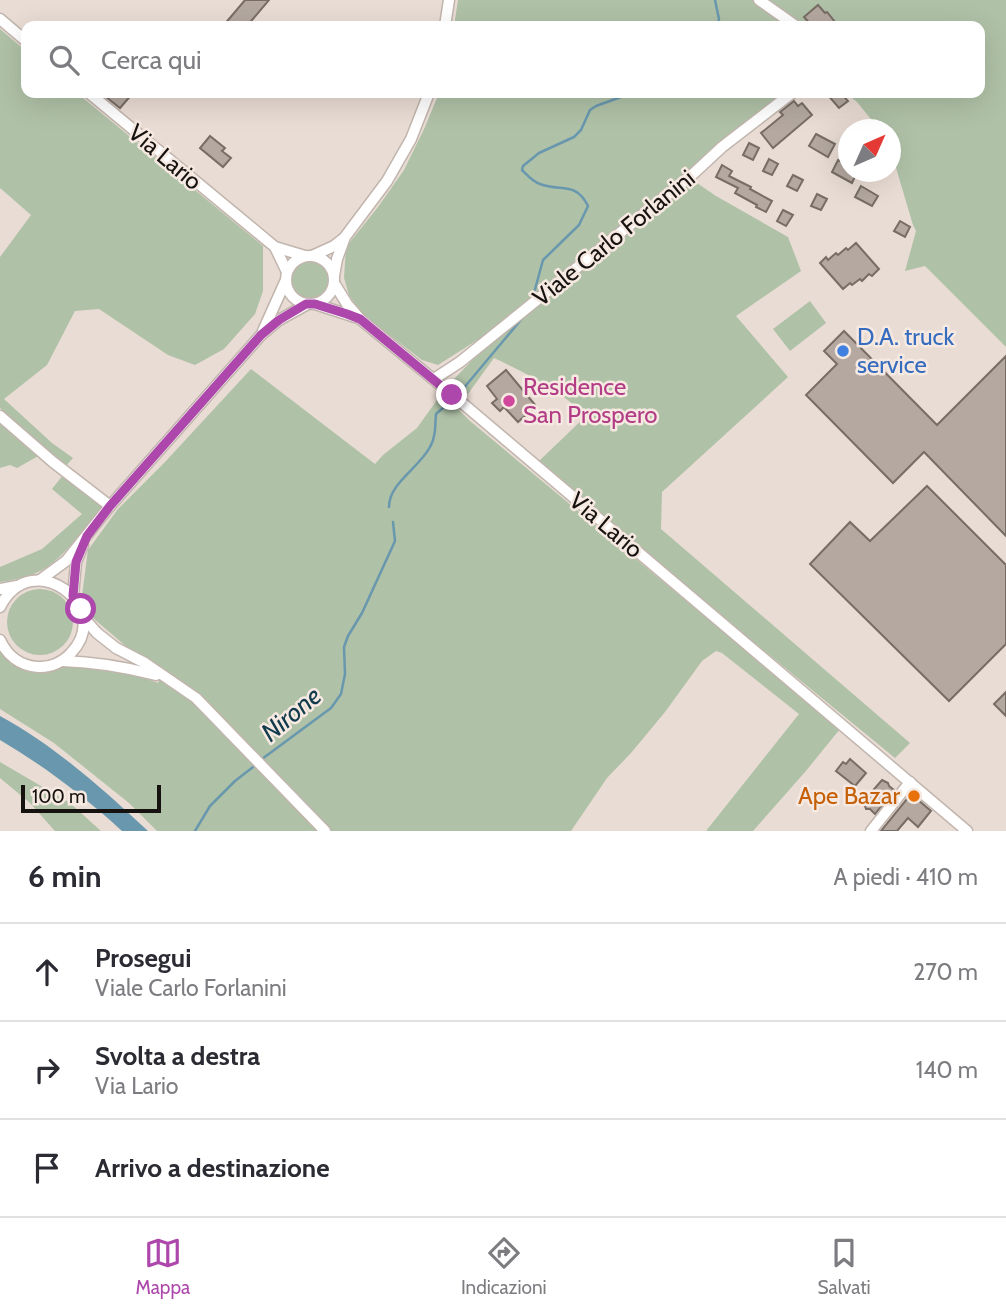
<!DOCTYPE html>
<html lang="it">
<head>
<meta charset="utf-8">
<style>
  body { margin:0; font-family:Cabin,sans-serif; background:#f2f2f3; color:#2b2b33 }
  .compass { position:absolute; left:838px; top:119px; width:63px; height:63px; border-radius:50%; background:#fff; box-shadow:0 7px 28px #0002; rotate:45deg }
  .scale { position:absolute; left:21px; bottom:18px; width:140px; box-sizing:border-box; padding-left:7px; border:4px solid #16120f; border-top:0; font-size:19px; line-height:24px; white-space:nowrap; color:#16120f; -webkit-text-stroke:5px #f6e9e1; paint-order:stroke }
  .stop { position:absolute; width:21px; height:21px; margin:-16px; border:5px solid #ad47ab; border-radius:50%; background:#fff }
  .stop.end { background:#ad47ab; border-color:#fff; box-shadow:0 2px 7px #0008 }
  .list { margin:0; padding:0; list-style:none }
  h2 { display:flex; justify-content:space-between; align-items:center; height:91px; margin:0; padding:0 28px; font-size:30px }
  h2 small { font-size:23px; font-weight:400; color:#7c7c81 }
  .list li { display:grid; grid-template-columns:46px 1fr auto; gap:21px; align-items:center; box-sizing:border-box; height:98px; padding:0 28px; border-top:2px solid #e1e1e2 }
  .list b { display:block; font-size:26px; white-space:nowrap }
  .list p { margin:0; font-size:23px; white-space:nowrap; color:#7c7c81 }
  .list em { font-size:23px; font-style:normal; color:#7c7c81 }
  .icon { flex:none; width:38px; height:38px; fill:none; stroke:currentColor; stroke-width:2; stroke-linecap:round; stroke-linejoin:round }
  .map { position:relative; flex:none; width:1006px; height:831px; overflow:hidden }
  .search { position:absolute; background:#fff; box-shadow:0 7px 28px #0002; left:21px; right:21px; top:21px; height:77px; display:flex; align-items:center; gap:18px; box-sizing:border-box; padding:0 24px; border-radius:14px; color:#7c7c81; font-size:26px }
  .sheet { height:385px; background:#fff }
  nav { display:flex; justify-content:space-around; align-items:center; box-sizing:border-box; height:98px; border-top:2px solid #e1e1e2; background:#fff; font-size:19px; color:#7c7c81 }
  nav a { display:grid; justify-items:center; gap:4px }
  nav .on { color:#ad47ab }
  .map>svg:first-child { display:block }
</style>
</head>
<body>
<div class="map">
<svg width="1006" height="831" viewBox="0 0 1006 831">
  <rect width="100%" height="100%" fill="#e9dcd4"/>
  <!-- green -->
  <g fill="#afc1a7">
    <path d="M458 0H1006V347L925 266 905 271 916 231 913 225 891 151 890 130 879 129 857 102 846 93H980V26H454Z"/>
    <path d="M0 29 26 51V93H77L263 246V291L255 314 224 349 195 365 168 355 99 309 75 311 47 365 4 399 52 443 73 458 65 467 0 408V257L31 215 0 188Z"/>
    <path d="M439 93H784L694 170V181L716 196 788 237 801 271 736 316 788 377 662 492 661 529 910 743 895 758 602 518 538 462 586 416C560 390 528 374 494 358L465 398 451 387 453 380 488 344 482 337 438 365 422 360 361 313 349 295 344 278 346 247 378 207 404 170 425 127Z"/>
    <circle cx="310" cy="280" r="18"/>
    <path d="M810 301 826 323 790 351 773 329Z"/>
    <path d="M251 369 375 464 383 455 417 428 442 393 470 421 840 729 805 772 753 831H706L799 714 722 653 716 651 702 661 665 712 631 753 607 778 571 831H157L129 803 54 743 0 709V650L11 664 24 669 62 666 128 672 158 683 165 669 128 648 93 618 82 596 88 550 118 509 165 462Z"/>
    <path d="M0 424 40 455 17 468 10 465 0 468Z"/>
    <path d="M63 475 103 505C88 523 67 554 47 567 34 576 16 580 0 582V567L42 549 82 514 52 489Z"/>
    <circle cx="40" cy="622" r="33"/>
    <path d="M0 762 70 803 101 831H55L30 803 0 778Z"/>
  </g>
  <!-- water -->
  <path fill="#6998ae" d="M0 716C55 746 102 788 148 831H122C84 796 44 766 0 740Z"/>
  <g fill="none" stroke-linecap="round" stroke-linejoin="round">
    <!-- stream -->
    <g stroke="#6998ae" stroke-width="2.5">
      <path d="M715 0 719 19 717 26"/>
      <path d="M534 293 543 260 579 225 588 206C576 181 561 192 540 184 533 182 527 175 522 170L523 166 539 153 574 137 581 130 590 110 596 106 632 93"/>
      <path d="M457 396 525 315"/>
      <path d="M389 507C389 483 419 468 430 447 436 437 435 425 436 414L452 400"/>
      <path d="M262 759 331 708 341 694 345 674 344 647 348 636 362 613 395 541 393 522"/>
      <path d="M195 831 210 806 235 781 257 764"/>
    </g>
  </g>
  <!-- building -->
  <g fill="#b4a8a0" stroke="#786d65" stroke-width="2">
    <path d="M245 0H269L247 26H223Z"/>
    <path d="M818 5 825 13 827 12 835 22 829 26H812L804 17Z"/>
    <path d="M101 93H133L120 108Z"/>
    <path d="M826 93H841L848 101 839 108Z"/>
    <path d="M794 101 798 106 802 103 812 115 773 148 761 133 783 115 780 112Z"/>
    <path d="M816 134 835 144 828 157 809 146Z"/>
    <path d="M210 136 225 148 222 151 231 158 223 167 200 148Z"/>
    <path d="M749 143 759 148 753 160 743 155Z"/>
    <path d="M769 159 778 164 772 175 763 171Z"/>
    <path d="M838 160 849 166V172H857L852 183 832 172Z"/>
    <path d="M722 165 732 171 729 176 751 187 750 189 772 201 766 212 756 207 757 205 735 193 738 188 716 177Z"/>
    <path d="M793 175 803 180 797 191 787 186Z"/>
    <path d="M861 186 878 196 872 206 855 197Z"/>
    <path d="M817 194 827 199 821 210 811 206Z"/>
    <path d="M783 210 793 215 786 226 777 221Z"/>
    <path d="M900 221 910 227 905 237 894 231Z"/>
    <path d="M856 243 879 269 872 276 869 274 862 281 860 279 852 285 850 283 843 289 820 263 826 257 828 260 836 253 838 255 846 248 848 250Z"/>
    <path d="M844 331 937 425 1006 356V536L924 452 893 483 806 395 837 364 824 351Z"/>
    <path d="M506 370 536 406 518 422 504 407 500 411 492 403 497 399 487 386Z"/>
    <path d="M927 486 1006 565V644L949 701 810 564 850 522 870 541Z"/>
    <path d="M1006 692V716L994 704Z"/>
    <path d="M850 759 866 773 855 786 836 771 843 762 846 764Z"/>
    <path d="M882 780 888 783 889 786 894 790 875 814 870 809H866L865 806 862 803Z"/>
    <path d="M911 794 931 811 918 827 908 818 897 831H881Z"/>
  </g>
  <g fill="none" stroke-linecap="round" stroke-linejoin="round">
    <!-- minor casing -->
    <g stroke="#c1b5ad" stroke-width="13">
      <g id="minor">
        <path d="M759 0 796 26"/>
        <path d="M0 19 26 41"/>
        <path d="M445 26 449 0"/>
        <path d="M89 93 275 247 305 256"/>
        <path d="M275 247 287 272"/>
        <circle cx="310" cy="280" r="24"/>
        <path d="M312 256 334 246 343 239"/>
        <path d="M334 276 337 259 345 237 387 181 411 139 429 93"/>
        <path d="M334 283 347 304 360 319 467 407 967 831"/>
        <path d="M315 304 355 317"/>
        <path d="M263 331 285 282"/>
        <path d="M434 379 460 362 693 174 722 147 792 93"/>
        <path d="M0 416 53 462 110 506"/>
        <path d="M40 580 66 561 110 506 261 335 279 320 306 305"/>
        <path d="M0 589 17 586"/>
        <path d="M73 596 76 562 83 545"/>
        <path d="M0 607C32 544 115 607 71 653 63 662 50 668 38 667 20 666 7 655 0 640"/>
        <path d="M83 617 97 633 116 648 145 663 196 698 325 831"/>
        <path d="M63 661C95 662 125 667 156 675"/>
        <path d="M871 831 910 782"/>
      </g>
    </g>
    <!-- minor -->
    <use href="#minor" stroke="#fff" stroke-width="10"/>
  </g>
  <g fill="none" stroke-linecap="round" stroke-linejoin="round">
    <!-- route -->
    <path stroke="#ad47ab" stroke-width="9" d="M81 609 73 596 76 562 87 536 110 506 261 335 279 320 306 304H315L347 314 360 319 452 395"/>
  </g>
  <!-- markers -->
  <circle fill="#3f7fe0" stroke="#f6e9e1" stroke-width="2.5" cx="843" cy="351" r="7"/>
  <circle fill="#d1479c" stroke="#f6e9e1" stroke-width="2.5" cx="509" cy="401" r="7"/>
  <circle fill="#e8710a" stroke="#f6e9e1" stroke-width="2.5" cx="914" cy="796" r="7"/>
  <g text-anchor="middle" stroke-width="5" stroke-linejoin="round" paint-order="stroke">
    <!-- street labels -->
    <g font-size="24" fill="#16120f" stroke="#f6e9e1">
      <text transform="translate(165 157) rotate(40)" y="8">Via Lario</text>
      <text transform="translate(614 238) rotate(-39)" y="8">Viale Carlo Forlanini</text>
      <text transform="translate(606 525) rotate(40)" y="8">Via Lario</text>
    </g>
    <!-- shop labels -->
    <g font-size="24" fill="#366cbe" stroke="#f6e9e1" text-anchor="start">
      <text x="857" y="345">D.A. truck<tspan x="857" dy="28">service</tspan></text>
    </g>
    <!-- hotel labels -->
    <g font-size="24" fill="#b23c85" stroke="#f6e9e1" text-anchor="start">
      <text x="523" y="395">Residence<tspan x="523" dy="28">San Prospero</tspan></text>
    </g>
    <!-- food labels -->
    <g font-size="24" fill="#c56008" stroke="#f6e9e1" text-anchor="end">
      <text x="900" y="804">Ape Bazar</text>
    </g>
    <!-- water labels -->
    <g font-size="26" font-style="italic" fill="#113b4c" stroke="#f6e9e1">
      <text transform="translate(291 714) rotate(-40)" y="9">Nirone</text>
    </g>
  </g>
</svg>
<svg class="compass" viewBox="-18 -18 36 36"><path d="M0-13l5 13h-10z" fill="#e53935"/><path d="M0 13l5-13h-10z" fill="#7c7c81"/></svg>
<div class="scale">100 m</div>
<div class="stop" style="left:81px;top:609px"></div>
<div class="stop end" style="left:452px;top:395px"></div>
<div class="search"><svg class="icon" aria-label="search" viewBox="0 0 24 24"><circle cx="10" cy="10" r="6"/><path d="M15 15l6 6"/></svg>Cerca qui</div>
</div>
<section class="sheet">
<h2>6 min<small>A piedi · 410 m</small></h2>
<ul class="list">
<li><svg class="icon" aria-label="ahead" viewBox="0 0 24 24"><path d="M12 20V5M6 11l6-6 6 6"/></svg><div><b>Prosegui</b><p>Viale Carlo Forlanini</p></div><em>270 m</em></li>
<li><svg class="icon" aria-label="right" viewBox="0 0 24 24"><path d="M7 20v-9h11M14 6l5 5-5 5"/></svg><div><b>Svolta a destra</b><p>Via Lario</p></div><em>140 m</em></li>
<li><svg class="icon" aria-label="arrive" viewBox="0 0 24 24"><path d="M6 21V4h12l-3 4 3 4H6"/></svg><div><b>Arrivo a destinazione</b></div></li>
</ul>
</section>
<nav>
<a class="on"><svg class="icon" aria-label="map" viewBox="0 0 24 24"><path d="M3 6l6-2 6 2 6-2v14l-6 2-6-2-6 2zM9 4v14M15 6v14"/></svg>Mappa</a>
<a><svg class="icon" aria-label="directions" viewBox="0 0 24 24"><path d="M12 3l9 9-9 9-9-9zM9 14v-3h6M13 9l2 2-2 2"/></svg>Indicazioni</a>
<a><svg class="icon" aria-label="saved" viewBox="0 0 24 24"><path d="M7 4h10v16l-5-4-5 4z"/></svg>Salvati</a>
</nav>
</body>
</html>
